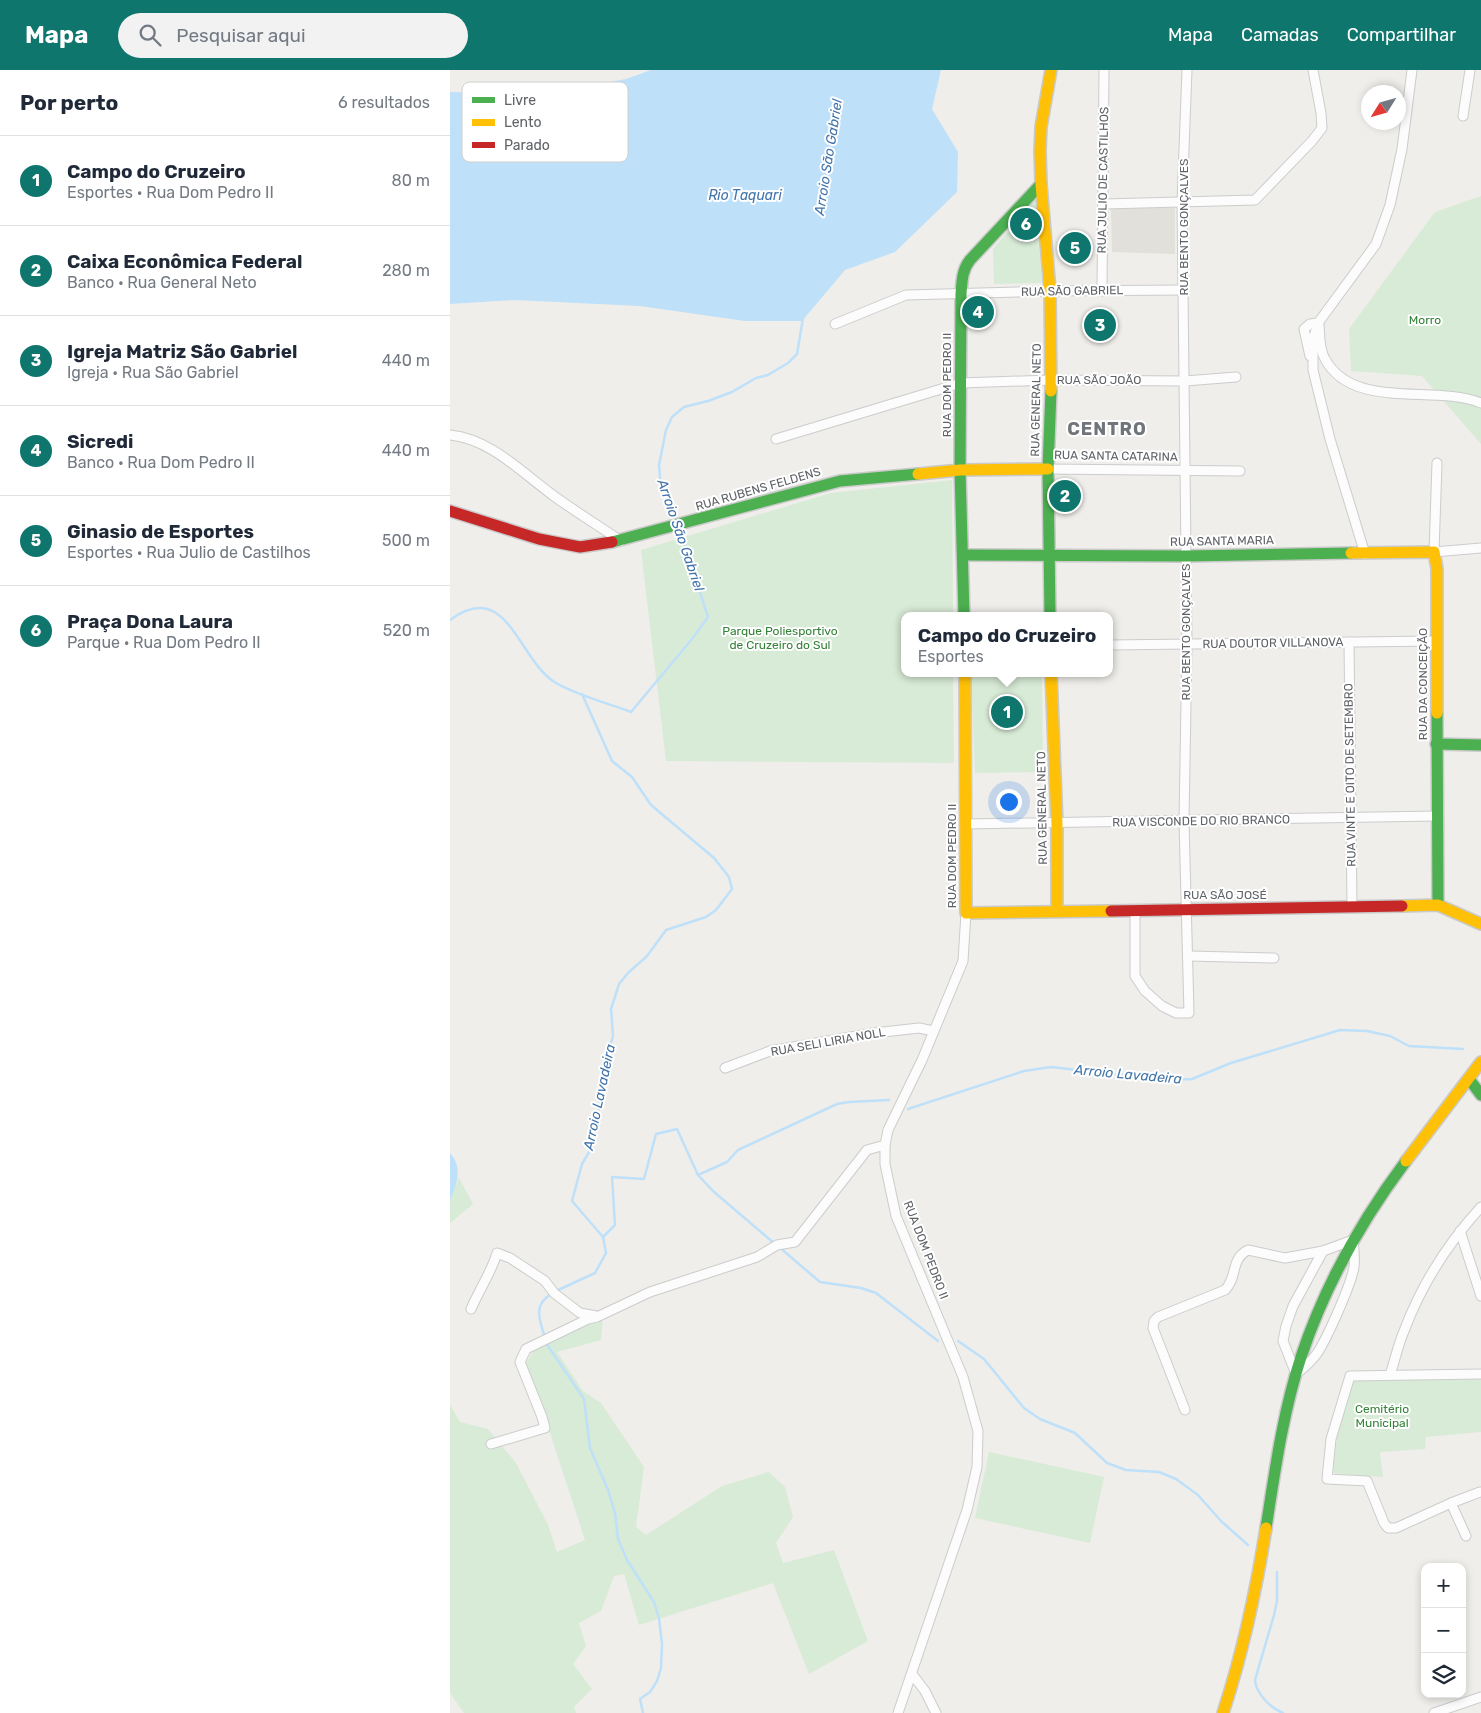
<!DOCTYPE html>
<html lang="pt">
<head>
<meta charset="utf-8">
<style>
  body { margin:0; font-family:Rubik,sans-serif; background:#f2f2f3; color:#1f2937 }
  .controls { position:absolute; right:15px; bottom:15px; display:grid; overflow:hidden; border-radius:10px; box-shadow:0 2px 8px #0003 }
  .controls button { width:45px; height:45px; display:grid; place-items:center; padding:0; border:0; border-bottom:1px solid #e0e1e3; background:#fff; color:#1f2937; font:25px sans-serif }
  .compass { position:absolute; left:911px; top:15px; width:45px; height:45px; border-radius:50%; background:#fff; box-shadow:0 2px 8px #0003; rotate:233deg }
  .you { position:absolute; left:558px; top:731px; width:18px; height:18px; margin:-12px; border:4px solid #fff; border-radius:50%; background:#1a73e8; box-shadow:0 0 0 8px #1a73e833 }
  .badge { display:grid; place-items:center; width:32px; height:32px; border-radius:50%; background:#0f766e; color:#fff; font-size:16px; font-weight:700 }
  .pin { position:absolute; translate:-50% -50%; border:2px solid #fff; box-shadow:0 1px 5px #0006 }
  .popup { position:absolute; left:451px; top:542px; width:212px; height:65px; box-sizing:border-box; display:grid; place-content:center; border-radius:10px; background:#fff; filter:drop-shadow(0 1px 4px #0005); font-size:16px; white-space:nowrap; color:#747a83 }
  .popup b { font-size:19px; color:#1f2937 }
  .popup::after { content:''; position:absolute; left:50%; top:100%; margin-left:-10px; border:10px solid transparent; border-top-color:#fff }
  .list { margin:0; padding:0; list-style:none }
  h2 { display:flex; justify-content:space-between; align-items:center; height:65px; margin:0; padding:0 20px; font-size:21px }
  h2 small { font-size:16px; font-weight:400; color:#747a83 }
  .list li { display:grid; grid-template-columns:32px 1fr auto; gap:15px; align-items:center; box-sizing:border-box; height:90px; padding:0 20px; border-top:1px solid #e0e1e3 }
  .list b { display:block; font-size:19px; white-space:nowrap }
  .list p { margin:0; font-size:16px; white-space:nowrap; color:#747a83 }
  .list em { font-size:16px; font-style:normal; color:#747a83 }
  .icon { flex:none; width:28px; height:28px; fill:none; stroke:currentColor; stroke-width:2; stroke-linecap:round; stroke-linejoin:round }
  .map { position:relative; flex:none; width:1031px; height:1643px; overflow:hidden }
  header { display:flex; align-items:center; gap:30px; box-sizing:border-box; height:70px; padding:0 25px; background:#0f766e; color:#fff }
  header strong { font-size:24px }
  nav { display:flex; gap:28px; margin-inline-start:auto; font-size:18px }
  .search { width:350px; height:45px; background:#f2f2f3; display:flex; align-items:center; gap:12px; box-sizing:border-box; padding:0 18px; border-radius:28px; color:#747a83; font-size:19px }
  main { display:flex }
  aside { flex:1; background:#fff }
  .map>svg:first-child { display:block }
</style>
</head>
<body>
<header>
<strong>Mapa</strong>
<div class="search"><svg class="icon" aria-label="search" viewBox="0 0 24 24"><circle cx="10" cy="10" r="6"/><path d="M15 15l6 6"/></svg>Pesquisar aqui</div>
<nav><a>Mapa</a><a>Camadas</a><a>Compartilhar</a></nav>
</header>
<main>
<aside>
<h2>Por perto<small>6 resultados</small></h2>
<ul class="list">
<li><span class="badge">1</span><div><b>Campo do Cruzeiro</b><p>Esportes · Rua Dom Pedro II</p></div><em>80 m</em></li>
<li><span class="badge">2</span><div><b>Caixa Econômica Federal</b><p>Banco · Rua General Neto</p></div><em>280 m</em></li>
<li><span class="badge">3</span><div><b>Igreja Matriz São Gabriel</b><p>Igreja · Rua São Gabriel</p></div><em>440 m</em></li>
<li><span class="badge">4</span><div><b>Sicredi</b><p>Banco · Rua Dom Pedro II</p></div><em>440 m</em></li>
<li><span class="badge">5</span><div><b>Ginasio de Esportes</b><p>Esportes · Rua Julio de Castilhos</p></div><em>500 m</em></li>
<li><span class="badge">6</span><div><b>Praça Dona Laura</b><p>Parque · Rua Dom Pedro II</p></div><em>520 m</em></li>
</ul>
</aside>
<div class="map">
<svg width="1031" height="1643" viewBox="0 0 1031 1643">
  <rect width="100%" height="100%" fill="#efeeea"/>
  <!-- education -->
  <path fill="#e2e0da" d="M661 138H725V184L662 182Z"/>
  <!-- green -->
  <g fill="#d8ebd6">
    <path d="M1031 126V374L972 306 901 301 899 259 985 142Z"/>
    <path d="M585 130 592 213 544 214 543 179Z"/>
    <path d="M502 410 503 546H454V603H503L504 693 216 691 191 480 381 423Z"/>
    <path d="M521 603H592L593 702 525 703Z"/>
    <path d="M9 1108 23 1134 0 1153V1130Z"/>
    <path d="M153 1246 151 1270 107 1282 133 1321 151 1333 194 1397 186 1457 196 1465 272 1416 319 1402 335 1417 343 1447 326 1473 333 1493 384 1480 418 1571 359 1604 323 1513 189 1555 174 1504 164 1506 151 1541 129 1553 136 1576 123 1594 142 1619 124 1637 126 1643H14L0 1623V1335L10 1352 38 1359 66 1393 98 1455 107 1482 135 1470 98 1357 75 1294 85 1279Z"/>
    <path d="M1031 1308V1362L976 1367 975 1379 930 1382 933 1407 883 1403 887 1366 902 1311Z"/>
    <path d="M539 1382 654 1407 640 1473 525 1448Z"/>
  </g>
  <!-- water -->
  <g fill="#bfe0f9">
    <path d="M201 0H491L482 39 508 82 507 122 445 182 395 200 352 251H295L190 236 64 230 0 234V22L88 25 176 9Z"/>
    <path d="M0 1083C13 1097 7 1115 0 1130Z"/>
  </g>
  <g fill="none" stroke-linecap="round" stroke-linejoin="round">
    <!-- stream -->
    <g stroke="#bfe0f9" stroke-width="2.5">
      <path d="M227 453 210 408 209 395 216 360 222 347 234 337 258 331 282 322 306 308 318 305 338 293 347 284 353 248"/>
      <path d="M0 550C58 507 68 591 106 613 129 626 157 633 181 642L242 569 258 547 229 458"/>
      <path d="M132 624 162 691 182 707 201 735 264 788 279 807 282 819 266 840 256 847 216 860 197 886 178 903 169 914 161 939 163 966 156 990 146 1056 139 1082 132 1094 122 1131 153 1167 165 1155 162 1107 194 1109 206 1064 227 1059 248 1105 263 1121 325 1174"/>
      <path d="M458 1039 574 1001 601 997 715 1010 742 1009 781 993 890 960 917 961 940 966 959 976 1013 979"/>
      <path d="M248 1105 277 1092 288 1080 387 1034 399 1032 439 1030"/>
      <path d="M329 1177 370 1212 411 1218 426 1223 488 1271"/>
      <path d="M106 1221 145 1203 156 1183 153 1167"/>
      <path d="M95 1268C90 1250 82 1236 101 1224"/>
      <path d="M508 1271 534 1289 574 1338 590 1349 625 1363 657 1393 676 1400 709 1402 726 1409 748 1425 771 1451 798 1475"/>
      <path d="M96 1273 134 1329 140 1378 158 1420 165 1443 168 1469 177 1490 204 1532 209 1548 212 1574 211 1598 207 1611 200 1622 190 1629 193 1643"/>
      <path d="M827 1502V1531L824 1545 805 1610C806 1623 820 1638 833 1643"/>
    </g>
    <!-- street casing -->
    <g stroke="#cbcccc" stroke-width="11">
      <g id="street">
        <path d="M1013 46 1020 0"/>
        <path d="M654 134 805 130 862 71 872 58 871 43 863 0"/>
        <path d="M652 221 654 0"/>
        <path d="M385 254 456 225 600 221 734 220"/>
        <path d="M869 255C870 266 869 279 875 289 903 341 984 314 1031 333"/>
        <path d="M860 286 854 259 860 254 868 253"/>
        <path d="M0 365C41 369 72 403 104 426 126 442 149 456 171 471"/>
        <path d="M326 369 511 313 601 310 735 311 786 307"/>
        <path d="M987 393 984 482 1031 478"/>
        <path d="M598 399 790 401"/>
        <path d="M915 484 880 369 863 300V270L868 253 926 174 940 135 952 79 962 0"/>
        <path d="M899 572 902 837"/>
        <path d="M660 575 987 571"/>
        <path d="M516 754 986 746"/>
        <path d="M685 840V906L695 921 712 936 726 943H739L734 751 737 574 732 132 737 0"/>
        <path d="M739 886 824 888"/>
        <path d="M275 998 320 981 424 963 469 958 483 961"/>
        <path d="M1010 1161 1031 1226"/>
        <path d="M903 1170C904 1178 905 1188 904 1197 901 1215 878 1266 868 1282 862 1291 854 1298 846 1304L833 1271 836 1256 843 1236 873 1181Z"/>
        <path d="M21 1239C29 1220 41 1203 47 1183L60 1188 95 1211 104 1223 130 1243 146 1246"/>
        <path d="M940 1305C945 1290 948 1275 954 1261 971 1216 998 1173 1031 1137"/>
        <path d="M735 1340 703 1258 704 1251 708 1247 775 1220C788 1207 780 1189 798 1180L835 1188 873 1181"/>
        <path d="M41 1374 95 1358 92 1347 70 1292 76 1279 138 1249 147 1247 200 1222 307 1187 327 1175 345 1172 417 1080 435 1075"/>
        <path d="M1030 1422 1001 1433 946 1458H938L934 1453 917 1411 877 1409 881 1369 900 1306 1031 1304"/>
        <path d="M1001 1433 1016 1466"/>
        <path d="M462 1604 475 1621 486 1643"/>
        <path d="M448 1643 517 1440 527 1397 528 1361 513 1307 446 1146 435 1094V1075L438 1060 472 990 513 891 516 843"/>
        <path d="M984 1643 1031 1627"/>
      </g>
    </g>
    <!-- fast casing -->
    <g stroke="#cacacb" stroke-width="14">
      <g id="fast">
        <path d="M162 472 390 411 468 404"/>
        <path d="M513 485 736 486 901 483"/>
        <path d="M514 546 510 400 511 224C512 211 512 200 520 190L591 114"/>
        <path d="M600 546 598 399 601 321"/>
        <path d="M987 643 988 835"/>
        <path d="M986 674 1031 675"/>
        <path d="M1019 1009 1031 1025"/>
        <path d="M816 1458C825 1400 833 1342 851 1287 875 1215 911 1151 956 1091"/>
      </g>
    </g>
    <!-- slow casing -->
    <g stroke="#cacacb" stroke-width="14">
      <g id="slow">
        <path d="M601 321 600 221 591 114 590 81 591 57 601 0"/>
        <path d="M468 404 510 400 598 399"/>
        <path d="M901 483 984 482 987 499V643"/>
        <path d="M515 603 516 843 661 841"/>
        <path d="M601 603 607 754V841"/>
        <path d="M952 836 988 835 1031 854"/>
        <path d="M956 1091 1031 992"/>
        <path d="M773 1643C793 1582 806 1521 816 1458"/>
      </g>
    </g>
    <!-- jam casing -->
    <g stroke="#cacacb" stroke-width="14">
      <g id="jam">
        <path d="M0 441 89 469 130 477 162 472"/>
        <path d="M661 841 952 836"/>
      </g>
    </g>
    <!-- street -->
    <use href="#street" stroke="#fdfcfc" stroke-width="9"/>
    <!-- fast -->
    <use href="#fast" stroke="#4caf50" stroke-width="11"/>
    <!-- slow -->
    <use href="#slow" stroke="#ffc107" stroke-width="11"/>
    <!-- jam -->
    <use href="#jam" stroke="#c62828" stroke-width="11"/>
  </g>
  <g text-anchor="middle" stroke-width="4" stroke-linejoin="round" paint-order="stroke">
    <!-- street labels -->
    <g font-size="12" fill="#5f6368" stroke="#fff">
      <text transform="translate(653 110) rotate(-89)" y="4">RUA JULIO DE CASTILHOS</text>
      <text transform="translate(734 157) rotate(-90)" y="4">RUA BENTO GONÇALVES</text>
      <text transform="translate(622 221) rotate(-1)" y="4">RUA SÃO GABRIEL</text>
      <text x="649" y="314">RUA SÃO JOÃO</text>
      <text transform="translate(497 315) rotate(-90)" y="4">RUA DOM PEDRO II</text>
      <text transform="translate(586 330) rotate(-89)" y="4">RUA GENERAL NETO</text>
      <text transform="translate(666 386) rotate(1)" y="4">RUA SANTA CATARINA</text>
      <text transform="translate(308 419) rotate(-16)" y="4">RUA RUBENS FELDENS</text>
      <text transform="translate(772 471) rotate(-1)" y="4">RUA SANTA MARIA</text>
      <text transform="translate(736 562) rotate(-90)" y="4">RUA BENTO GONÇALVES</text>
      <text transform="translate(823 573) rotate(-1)" y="4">RUA DOUTOR VILLANOVA</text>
      <text transform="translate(973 614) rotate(-90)" y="4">RUA DA CONCEIÇÃO</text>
      <text transform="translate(900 705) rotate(-91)" y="4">RUA VINTE E OITO DE SETEMBRO</text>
      <text transform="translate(592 738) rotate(-91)" y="4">RUA GENERAL NETO</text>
      <text transform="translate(751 751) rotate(-1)" y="4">RUA VISCONDE DO RIO BRANCO</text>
      <text transform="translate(502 786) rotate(-90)" y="4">RUA DOM PEDRO II</text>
      <text x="775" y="829">RUA SÃO JOSÉ</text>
      <text transform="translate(378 972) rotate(-10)" y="4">RUA SELI LIRIA NOLL</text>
      <text transform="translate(476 1180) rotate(69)" y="4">RUA DOM PEDRO II</text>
    </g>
    <!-- park labels -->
    <g font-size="12" fill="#348238" stroke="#fff">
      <text x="975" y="254">Morro</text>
      <text x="330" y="565">Parque Poliesportivo<tspan x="330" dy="14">de Cruzeiro do Sul</tspan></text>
      <text x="932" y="1343">Cemitério<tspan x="932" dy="14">Municipal</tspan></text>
    </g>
    <!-- water labels -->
    <g font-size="14" font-style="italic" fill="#4174aa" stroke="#fff">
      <text transform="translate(378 87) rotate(-81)" y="5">Arroio São Gabriel</text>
      <text x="295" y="130">Rio Taquari</text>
      <text transform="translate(231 465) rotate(71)" y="5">Arroio São Gabriel</text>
      <text transform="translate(678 1004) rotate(5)" y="5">Arroio Lavadeira</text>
      <text transform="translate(149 1027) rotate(-78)" y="5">Arroio Lavadeira</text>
    </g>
    <!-- district labels -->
    <g font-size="18" font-weight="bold" letter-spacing="1" fill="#70757a" stroke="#fff">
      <text x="657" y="365">CENTRO</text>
    </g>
  </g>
  <!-- legend -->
  <rect x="12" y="12" width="166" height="80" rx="8" fill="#fff" stroke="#cfd0d2" stroke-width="1"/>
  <rect x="22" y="27" width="23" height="6" fill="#4caf50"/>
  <rect x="22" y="49" width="23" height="7" fill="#ffc107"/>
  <rect x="22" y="72" width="23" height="6" fill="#c62828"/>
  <g font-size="14" fill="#5f6368">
    <text x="54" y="35">Livre</text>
    <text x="54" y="57">Lento</text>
    <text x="54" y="80">Parado</text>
  </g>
</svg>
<div class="controls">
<button>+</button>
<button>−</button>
<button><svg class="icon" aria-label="layers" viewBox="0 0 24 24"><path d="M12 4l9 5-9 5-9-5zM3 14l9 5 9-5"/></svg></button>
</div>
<svg class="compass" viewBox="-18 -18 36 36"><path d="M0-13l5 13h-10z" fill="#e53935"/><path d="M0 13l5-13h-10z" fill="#747a83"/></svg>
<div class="you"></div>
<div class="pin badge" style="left:557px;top:642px">1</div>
<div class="popup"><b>Campo do Cruzeiro</b>Esportes</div>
<div class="pin badge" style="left:615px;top:426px">2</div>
<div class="pin badge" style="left:650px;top:255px">3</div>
<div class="pin badge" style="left:528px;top:242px">4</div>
<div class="pin badge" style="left:625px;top:178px">5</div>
<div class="pin badge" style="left:576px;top:154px">6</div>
</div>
</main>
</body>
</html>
